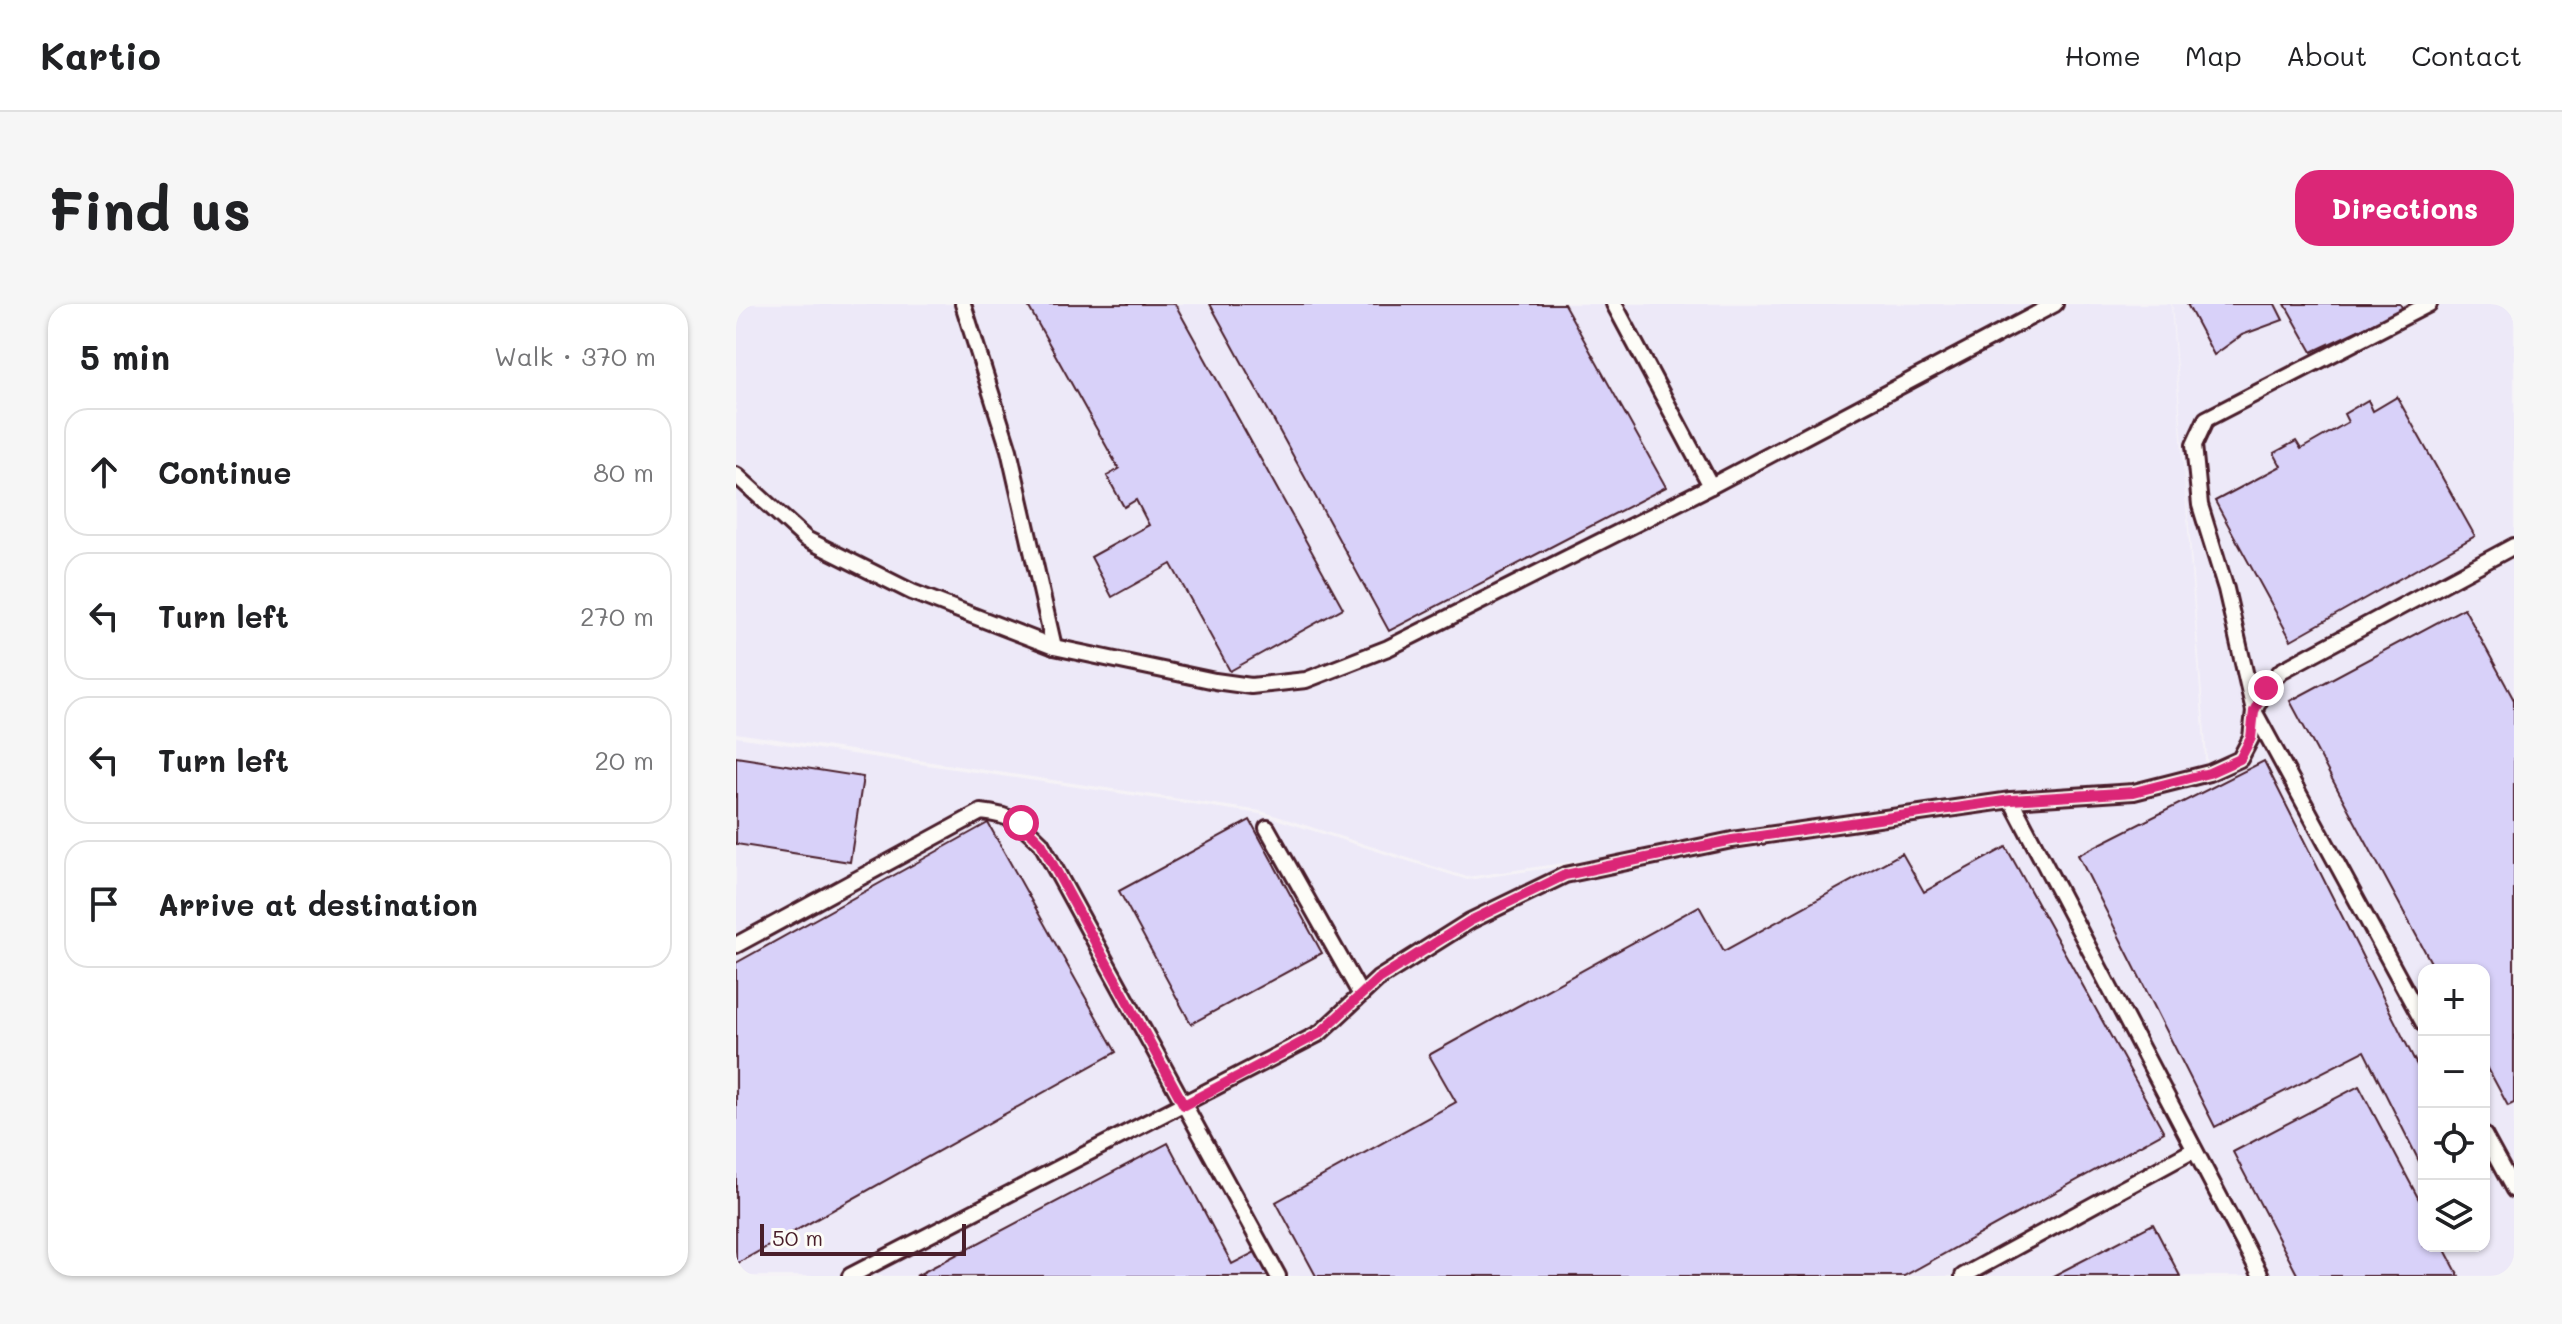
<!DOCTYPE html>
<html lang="en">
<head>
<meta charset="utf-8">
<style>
  body { margin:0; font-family:Mali,sans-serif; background:#f6f6f6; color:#202124 }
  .controls { position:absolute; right:24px; bottom:24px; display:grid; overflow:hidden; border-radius:16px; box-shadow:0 2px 6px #0004 }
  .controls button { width:72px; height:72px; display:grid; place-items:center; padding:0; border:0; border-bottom:2px solid #e0e0e0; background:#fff; color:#202124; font:40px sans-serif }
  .scale { position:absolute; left:24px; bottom:20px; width:206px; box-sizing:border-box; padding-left:8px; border:4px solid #4a1f2b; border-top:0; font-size:22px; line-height:28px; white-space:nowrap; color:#4a1f2b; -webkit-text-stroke:6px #fdfcf7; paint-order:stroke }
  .stop { position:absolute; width:24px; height:24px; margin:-18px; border:6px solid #db2777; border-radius:50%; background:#fff }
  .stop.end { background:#db2777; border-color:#fff; box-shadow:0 2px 8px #0008 }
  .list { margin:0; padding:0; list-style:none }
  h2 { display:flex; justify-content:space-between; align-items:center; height:104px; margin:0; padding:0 32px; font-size:34px }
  h2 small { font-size:26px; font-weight:400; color:#757577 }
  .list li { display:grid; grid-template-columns:52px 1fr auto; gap:24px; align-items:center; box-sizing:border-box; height:128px; margin:0 16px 16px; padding:0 16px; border:2px solid #e0e0e0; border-radius:24px }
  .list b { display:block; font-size:30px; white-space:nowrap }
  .list em { font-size:26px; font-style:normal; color:#757577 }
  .icon { flex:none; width:44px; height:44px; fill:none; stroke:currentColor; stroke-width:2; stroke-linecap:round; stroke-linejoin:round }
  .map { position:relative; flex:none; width:1778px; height:972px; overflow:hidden; border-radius:24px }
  header { display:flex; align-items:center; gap:48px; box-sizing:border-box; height:112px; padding:0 40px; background:#fff; border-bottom:2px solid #e0e0e0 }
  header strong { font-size:38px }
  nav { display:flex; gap:44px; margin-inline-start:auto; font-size:28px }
  .intro { display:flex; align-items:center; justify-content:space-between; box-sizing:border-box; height:192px; padding:0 48px }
  h1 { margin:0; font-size:56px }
  .button { padding:20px 36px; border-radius:24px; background:#db2777; color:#fff; font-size:28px; font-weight:700 }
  main { display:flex; gap:48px; padding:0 48px }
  aside { flex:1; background:#fff; border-radius:24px; box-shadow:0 2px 6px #0004 }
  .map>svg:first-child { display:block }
</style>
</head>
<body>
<header>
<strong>Kartio</strong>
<nav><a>Home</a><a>Map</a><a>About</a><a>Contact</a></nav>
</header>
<div class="intro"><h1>Find us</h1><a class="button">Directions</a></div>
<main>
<aside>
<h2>5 min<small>Walk · 370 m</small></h2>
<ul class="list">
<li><svg class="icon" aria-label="ahead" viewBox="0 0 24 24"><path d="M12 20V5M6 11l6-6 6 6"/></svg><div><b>Continue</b></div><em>80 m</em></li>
<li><svg class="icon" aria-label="left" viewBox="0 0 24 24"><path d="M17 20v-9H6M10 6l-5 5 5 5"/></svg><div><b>Turn left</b></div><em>270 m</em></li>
<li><svg class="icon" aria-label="left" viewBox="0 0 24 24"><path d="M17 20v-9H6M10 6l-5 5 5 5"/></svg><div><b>Turn left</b></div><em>20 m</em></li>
<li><svg class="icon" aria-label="arrive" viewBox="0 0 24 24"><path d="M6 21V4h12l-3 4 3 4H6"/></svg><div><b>Arrive at destination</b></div></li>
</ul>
</aside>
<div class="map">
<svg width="1778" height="972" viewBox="0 0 1778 972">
  <rect width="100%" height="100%" fill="#f6f3f7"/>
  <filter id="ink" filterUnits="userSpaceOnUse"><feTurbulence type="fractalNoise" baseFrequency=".0125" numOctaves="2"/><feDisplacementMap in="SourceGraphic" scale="16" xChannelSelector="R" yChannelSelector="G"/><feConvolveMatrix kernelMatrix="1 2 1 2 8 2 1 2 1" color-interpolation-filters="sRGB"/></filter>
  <g filter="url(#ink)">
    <!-- built -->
    <g fill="#ede9f8" fill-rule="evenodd">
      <path d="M0 0H1435L1470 466 731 573 525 507 0 429Z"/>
      <path d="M1436 0H1778V972H0V433L524 510 731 576 1472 469ZM1688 666H1748V942H1688Z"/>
    </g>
    <!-- building -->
    <g fill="#d8d1f9" stroke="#4a1f2b" stroke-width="2">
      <path d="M291 0H439L607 304 494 367 435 260 376 293 355 253 413 221 400 196 388 203 371 172 383 165Z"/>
      <path d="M474 0H828L930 183 653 327Z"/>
      <path d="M1451 0H1539L1547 16 1506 31 1478 51Z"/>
      <path d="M1549 0H1664L1667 5 1576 48Z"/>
      <path d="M1661 93 1739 232 1555 336 1479 197 1545 162 1538 149 1560 137 1565 145 1612 118 1608 110 1632 96 1637 107Z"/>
      <path d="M1728 304 1778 396V799L1772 802 1748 757V666H1699L1554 397Z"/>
      <path d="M0 453 127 473 114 558 0 540Z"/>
      <path d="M1528 457 1688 775V867L1628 747 1479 823 1342 551Z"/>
      <path d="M514 516 586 649 455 720 383 587Z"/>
      <path d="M252 519 380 748 0 960V659Z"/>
      <path d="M1270 543 1428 828 1168 972H580L540 898 720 798 693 751 963 602 988 647 1166 549 1188 588Z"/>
      <path d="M1623 782 1688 905V942H1707L1723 972H1562L1497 848Z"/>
      <path d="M432 839 496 960 523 946 537 972H180Z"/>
      <path d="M1417 920 1444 972H1317Z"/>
    </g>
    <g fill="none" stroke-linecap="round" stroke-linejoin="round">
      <!-- service casing -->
      <g stroke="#4a1f2b" stroke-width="20">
        <g id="service">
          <path d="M227 0 273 146 318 343"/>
          <path d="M878 0 975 182"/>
          <path d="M0 171 70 235 176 288 318 343 479 377 515 382 570 376 652 344 975 182 1319 0"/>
          <path d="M1275 496 1525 972"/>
          <path d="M531 524 625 691"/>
          <path d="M0 641 245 508C275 511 284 518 305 539L542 972"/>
          <path d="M1688 720 1518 407 1490 285 1464 201 1458 141 1470 115 1693 0"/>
          <path d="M1748 831 1778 886"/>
          <path d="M114 972 584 729 642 675 734 617 829 571 996 536 1275 496 1398 488 1473 469 1504 455 1515 434 1518 407 1530 384 1545 367 1778 242"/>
          <path d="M1227 972 1458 846"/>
        </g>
      </g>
      <!-- service -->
      <use href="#service" stroke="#fdfcf7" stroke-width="14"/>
    </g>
  </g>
  <g fill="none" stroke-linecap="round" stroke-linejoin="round" filter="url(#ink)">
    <!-- route -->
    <path stroke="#db2777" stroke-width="10" d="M285 519 305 539 448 801 584 729 642 675 734 617 829 571 996 536 1275 496 1398 488 1473 469 1504 455 1515 434 1518 407 1530 384"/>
  </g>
</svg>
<div class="controls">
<button>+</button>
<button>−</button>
<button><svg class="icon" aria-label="locate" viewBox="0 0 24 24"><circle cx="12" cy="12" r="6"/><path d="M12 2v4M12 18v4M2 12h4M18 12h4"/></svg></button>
<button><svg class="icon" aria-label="layers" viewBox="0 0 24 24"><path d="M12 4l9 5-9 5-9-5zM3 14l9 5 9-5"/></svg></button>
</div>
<div class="scale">50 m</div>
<div class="stop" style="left:285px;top:519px"></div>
<div class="stop end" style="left:1530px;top:384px"></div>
</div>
</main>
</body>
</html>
